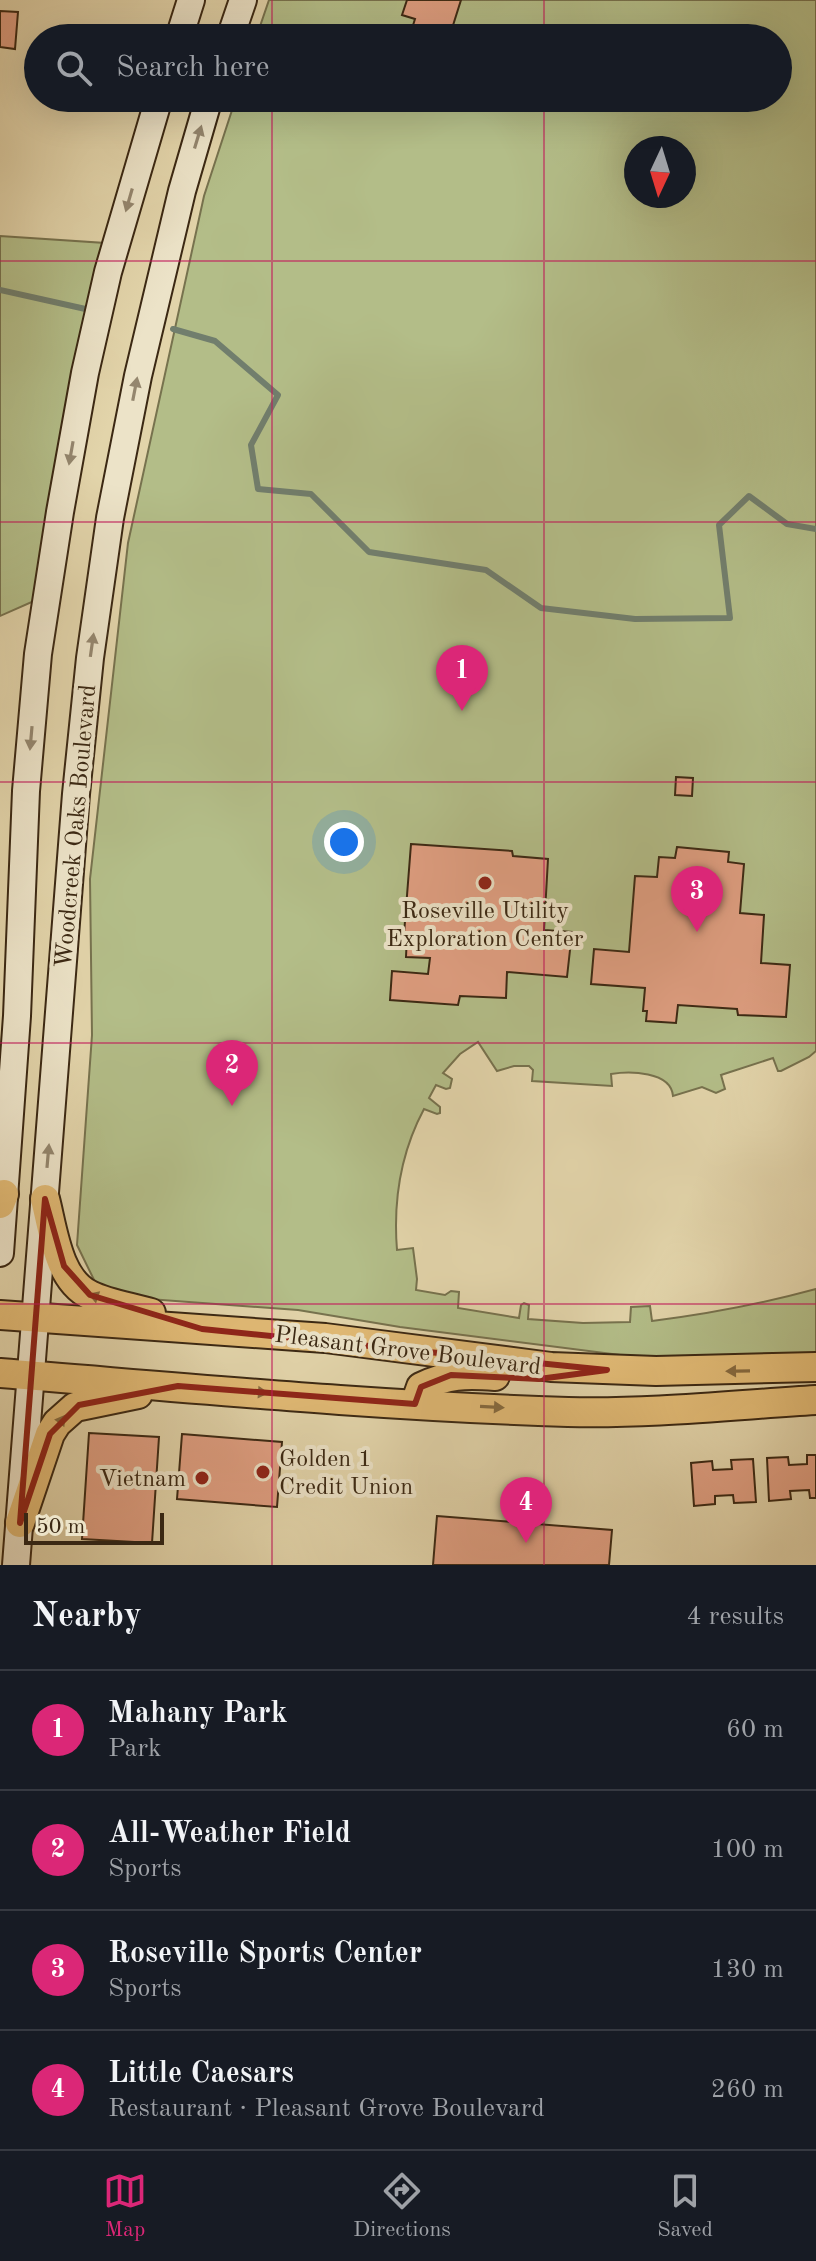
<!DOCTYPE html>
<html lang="en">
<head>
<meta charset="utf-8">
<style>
  body { margin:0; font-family:"Old Standard TT",serif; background:#20242c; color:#f1f3f6 }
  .compass { position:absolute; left:624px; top:136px; width:72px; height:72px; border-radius:50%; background:#171b24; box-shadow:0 8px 32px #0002; rotate:184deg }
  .scale { position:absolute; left:24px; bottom:20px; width:140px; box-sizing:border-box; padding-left:8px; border:4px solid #3b2813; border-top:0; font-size:22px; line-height:28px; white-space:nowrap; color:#3b2813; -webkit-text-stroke:6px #ece3c8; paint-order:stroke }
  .you { position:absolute; left:344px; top:842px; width:28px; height:28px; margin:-20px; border:6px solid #fff; border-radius:50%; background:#1a73e8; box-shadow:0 0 0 12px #1a73e833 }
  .badge { display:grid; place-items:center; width:52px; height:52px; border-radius:50%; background:#db2777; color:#fff; font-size:26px; font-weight:700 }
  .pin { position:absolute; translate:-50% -66px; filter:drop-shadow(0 2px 4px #0008) }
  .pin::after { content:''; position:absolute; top:42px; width:28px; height:24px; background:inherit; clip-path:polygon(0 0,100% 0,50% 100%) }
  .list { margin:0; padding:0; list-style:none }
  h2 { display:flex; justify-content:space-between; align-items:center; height:104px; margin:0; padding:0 32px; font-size:34px }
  h2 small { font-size:26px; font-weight:400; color:#9ea1a6 }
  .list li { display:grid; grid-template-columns:52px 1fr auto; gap:24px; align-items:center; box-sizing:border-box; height:120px; padding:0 32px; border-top:2px solid #363941 }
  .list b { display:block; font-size:30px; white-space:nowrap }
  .list p { margin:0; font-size:26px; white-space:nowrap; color:#9ea1a6 }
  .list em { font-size:26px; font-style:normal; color:#9ea1a6 }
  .icon { flex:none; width:44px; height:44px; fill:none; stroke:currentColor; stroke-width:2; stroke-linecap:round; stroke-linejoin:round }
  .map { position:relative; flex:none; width:816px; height:1565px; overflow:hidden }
  .search { position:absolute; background:#171b24; box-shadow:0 8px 32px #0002; left:24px; right:24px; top:24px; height:88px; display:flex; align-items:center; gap:20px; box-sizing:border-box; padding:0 28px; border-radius:44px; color:#9ea1a6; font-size:30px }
  .sheet { height:584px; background:#171b24 }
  nav { display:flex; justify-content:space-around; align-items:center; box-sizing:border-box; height:112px; border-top:2px solid #363941; background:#171b24; font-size:22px; color:#9ea1a6 }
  nav a { display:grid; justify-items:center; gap:4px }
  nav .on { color:#db2777 }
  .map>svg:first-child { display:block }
</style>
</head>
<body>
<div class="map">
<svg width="816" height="1565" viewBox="0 0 816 1565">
  <rect width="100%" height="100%" fill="#e2d4aa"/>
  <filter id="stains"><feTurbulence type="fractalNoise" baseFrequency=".0025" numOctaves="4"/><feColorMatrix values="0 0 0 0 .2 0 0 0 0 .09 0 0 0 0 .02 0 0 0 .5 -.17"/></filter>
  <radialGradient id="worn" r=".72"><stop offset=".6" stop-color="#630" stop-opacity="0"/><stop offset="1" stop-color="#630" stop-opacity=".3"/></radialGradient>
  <!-- green -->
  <g fill="#b3bd88" stroke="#77724e" stroke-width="2" fill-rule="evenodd">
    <path d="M269 0H816V1051L809 1057 781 1071H778L773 1058 721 1075 725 1089 716 1093 702 1087 673 1096C671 1071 629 1071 611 1074L612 1086 532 1081 533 1070 529 1066H514L497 1071 478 1042 460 1054 443 1073 452 1079 450 1088 446 1089 436 1085 429 1098 440 1107V1113L437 1114 424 1109C400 1154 393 1200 397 1250L413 1248 417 1279 416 1290 445 1295 451 1291 459 1292 458 1308 519 1318 521 1305 524 1303 529 1305 528 1319 583 1323 630 1322 631 1307 650 1306 652 1321C708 1314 761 1304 816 1289V1356L780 1358 636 1357 400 1327 298 1310 122 1297 97 1286 77 1245 92 1035 90 879 128 543 204 196 236 98H778V38H256ZM636 148H684V196H636Z"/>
    <path d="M0 236 105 243 52 480 34 601 0 616Z"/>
  </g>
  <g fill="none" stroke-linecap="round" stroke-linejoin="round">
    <!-- stream -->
    <g stroke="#717e6d" stroke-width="6">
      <path d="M0 290 90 310"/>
      <path d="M173 329 215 341 278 395 251 445 258 489 311 494 369 552 486 570 541 608 635 619 730 618 719 525 749 496 787 524 816 529"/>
    </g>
  </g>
  <!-- building -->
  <g fill="#e09f82" stroke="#3b2813" stroke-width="2">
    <path d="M407 0H461L449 38H409L415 19 402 15Z"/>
    <path d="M0 11 18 12 15 49 0 47Z"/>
    <path d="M441 98H462L459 108 440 102Z"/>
    <path d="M676 777 693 778 692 796 675 795Z"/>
    <path d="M411 844 512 851 513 856 548 859 544 930 572 932 567 977 507 972 506 998 460 996 458 1005 390 1000 392 971 428 974 430 958 406 957 407 935 404 934Z"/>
    <path d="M677 847 729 852 728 862 744 864 740 913 764 915 761 963 790 965 786 1017 738 1015 737 1009 678 1005 676 1023 646 1021 647 1011H643L645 988 591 984 594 949 629 952 635 876 657 877 659 857 675 858Z"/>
    <path d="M89 1433 159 1437 152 1543 82 1539Z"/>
    <path d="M182 1434 282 1442 277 1507 177 1499Z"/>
    <path d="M807 1455H816V1498H810L809 1490 790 1491 791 1499 769 1501 767 1458 788 1457 789 1465 807 1464Z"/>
    <path d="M753 1459 756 1502 734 1503 733 1495 715 1496V1504L694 1506 691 1463 712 1461 713 1470 732 1469 731 1460Z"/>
    <path d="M437 1516 612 1530 609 1565H433Z"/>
  </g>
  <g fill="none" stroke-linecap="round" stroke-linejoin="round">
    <!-- secondary casing -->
    <g stroke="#3b2813" stroke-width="30">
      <g id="secondary">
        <path d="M179 38 191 0"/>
        <path d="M230 38 243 0"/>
        <path d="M0 1253 17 1016 26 791 38 654 60 512 85 373 108 272 159 98"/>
        <path d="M16 1565 76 794 90 658 110 518 138 376 182 191 209 98"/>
      </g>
    </g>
    <!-- primary casing -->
    <g stroke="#3b2813" stroke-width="32">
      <g id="primary">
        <path d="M45 1199C53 1230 58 1280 90 1295 108 1304 131 1307 151 1313"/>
        <path d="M0 1204 4 1194"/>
        <path d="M0 1315 325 1338 551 1367 656 1371 816 1367"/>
        <path d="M0 1373C189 1388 379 1406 568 1412 651 1414 734 1405 816 1400"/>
        <path d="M415 1404 421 1387C448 1374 465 1374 495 1376"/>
        <path d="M20 1523 50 1434 57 1423 75 1407 138 1394"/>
      </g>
    </g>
    <!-- secondary -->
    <use href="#secondary" stroke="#ece3c8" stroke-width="26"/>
    <!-- primary -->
    <use href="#primary" stroke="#e1ba75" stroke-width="28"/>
  </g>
  <!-- one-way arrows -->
  <defs><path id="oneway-solid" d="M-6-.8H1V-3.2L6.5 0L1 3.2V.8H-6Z" transform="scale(2)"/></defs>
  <g fill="#94866e">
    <use href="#oneway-solid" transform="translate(198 137) rotate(-73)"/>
    <use href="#oneway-solid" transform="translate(129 200) rotate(106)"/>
    <use href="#oneway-solid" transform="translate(135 389) rotate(-79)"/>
    <use href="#oneway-solid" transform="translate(71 453) rotate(100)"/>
    <use href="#oneway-solid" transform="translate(92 645) rotate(-82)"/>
    <use href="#oneway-solid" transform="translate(31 738) rotate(95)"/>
    <use href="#oneway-solid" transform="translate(48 1156) rotate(-85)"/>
  </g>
  <g fill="#866a3f">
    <use href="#oneway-solid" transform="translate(100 1298) rotate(-161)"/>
    <use href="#oneway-solid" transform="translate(738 1371) rotate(179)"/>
    <use href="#oneway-solid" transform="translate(256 1392) rotate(4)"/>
    <use href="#oneway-solid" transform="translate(492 1407) rotate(3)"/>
    <use href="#oneway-solid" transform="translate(58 1425) rotate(-53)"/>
  </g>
  <!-- marked area -->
  <path fill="none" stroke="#8f2418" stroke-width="6" stroke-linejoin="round" d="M45 1199 64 1266 90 1295 202 1329 607 1370 539 1379 451 1375 421 1387 415 1404 178 1386 79 1405 50 1434 20 1523Z"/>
  <!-- grid -->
  <path fill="none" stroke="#c2185b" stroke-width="2" stroke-opacity="0.55" d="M272 0V38M544 0V38M272 98V1565M544 98V1565M0 261H816M0 522H816M0 782H816M0 1043H816M0 1304H816"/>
  <!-- markers -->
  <g fill="#8f2418" stroke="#ece3c8" stroke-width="3">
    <circle cx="485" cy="883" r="8"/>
    <circle cx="263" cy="1472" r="8"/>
    <circle cx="202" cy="1478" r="8"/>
  </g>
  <g text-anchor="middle" stroke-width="8" stroke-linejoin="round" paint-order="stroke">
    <!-- street labels -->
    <g font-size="24" fill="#3b2813" stroke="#ece3c8">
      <text transform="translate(75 826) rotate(-85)" y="8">Woodcreek Oaks Boulevard</text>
      <text transform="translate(408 1350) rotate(7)" y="8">Pleasant Grove Boulevard</text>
    </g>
    <!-- poi labels -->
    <g font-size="24" fill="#3b2813" stroke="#ece3c8">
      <text x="485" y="918">Roseville Utility<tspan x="485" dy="28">Exploration Center</tspan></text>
      <text x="279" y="1466" text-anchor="start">Golden 1<tspan x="279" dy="28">Credit Union</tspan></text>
      <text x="186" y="1486" text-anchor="end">Vietnam</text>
    </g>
  </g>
  <rect width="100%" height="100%" filter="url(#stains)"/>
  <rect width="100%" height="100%" fill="url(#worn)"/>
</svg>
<svg class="compass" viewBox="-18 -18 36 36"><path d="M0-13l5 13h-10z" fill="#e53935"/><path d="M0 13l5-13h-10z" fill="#9ea1a6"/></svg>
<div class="scale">50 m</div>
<div class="you"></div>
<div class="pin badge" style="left:462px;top:711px">1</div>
<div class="pin badge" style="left:232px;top:1106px">2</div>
<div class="pin badge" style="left:697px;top:932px">3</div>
<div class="pin badge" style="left:526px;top:1543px">4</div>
<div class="search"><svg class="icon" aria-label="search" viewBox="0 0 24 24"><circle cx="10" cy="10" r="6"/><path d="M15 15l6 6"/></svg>Search here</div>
</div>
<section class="sheet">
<h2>Nearby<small>4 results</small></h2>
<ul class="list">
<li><span class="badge">1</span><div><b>Mahany Park</b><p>Park</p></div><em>60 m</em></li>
<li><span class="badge">2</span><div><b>All-Weather Field</b><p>Sports</p></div><em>100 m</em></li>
<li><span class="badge">3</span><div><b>Roseville Sports Center</b><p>Sports</p></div><em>130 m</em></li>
<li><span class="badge">4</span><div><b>Little Caesars</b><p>Restaurant · Pleasant Grove Boulevard</p></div><em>260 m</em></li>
</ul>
</section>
<nav>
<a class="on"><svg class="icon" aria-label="map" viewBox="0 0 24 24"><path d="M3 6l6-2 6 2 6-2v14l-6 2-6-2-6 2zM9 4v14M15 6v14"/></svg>Map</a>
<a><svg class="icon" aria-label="directions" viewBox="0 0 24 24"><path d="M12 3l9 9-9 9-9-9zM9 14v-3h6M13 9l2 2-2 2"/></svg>Directions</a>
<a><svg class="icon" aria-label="saved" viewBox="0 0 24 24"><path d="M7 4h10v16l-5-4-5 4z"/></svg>Saved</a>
</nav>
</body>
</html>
